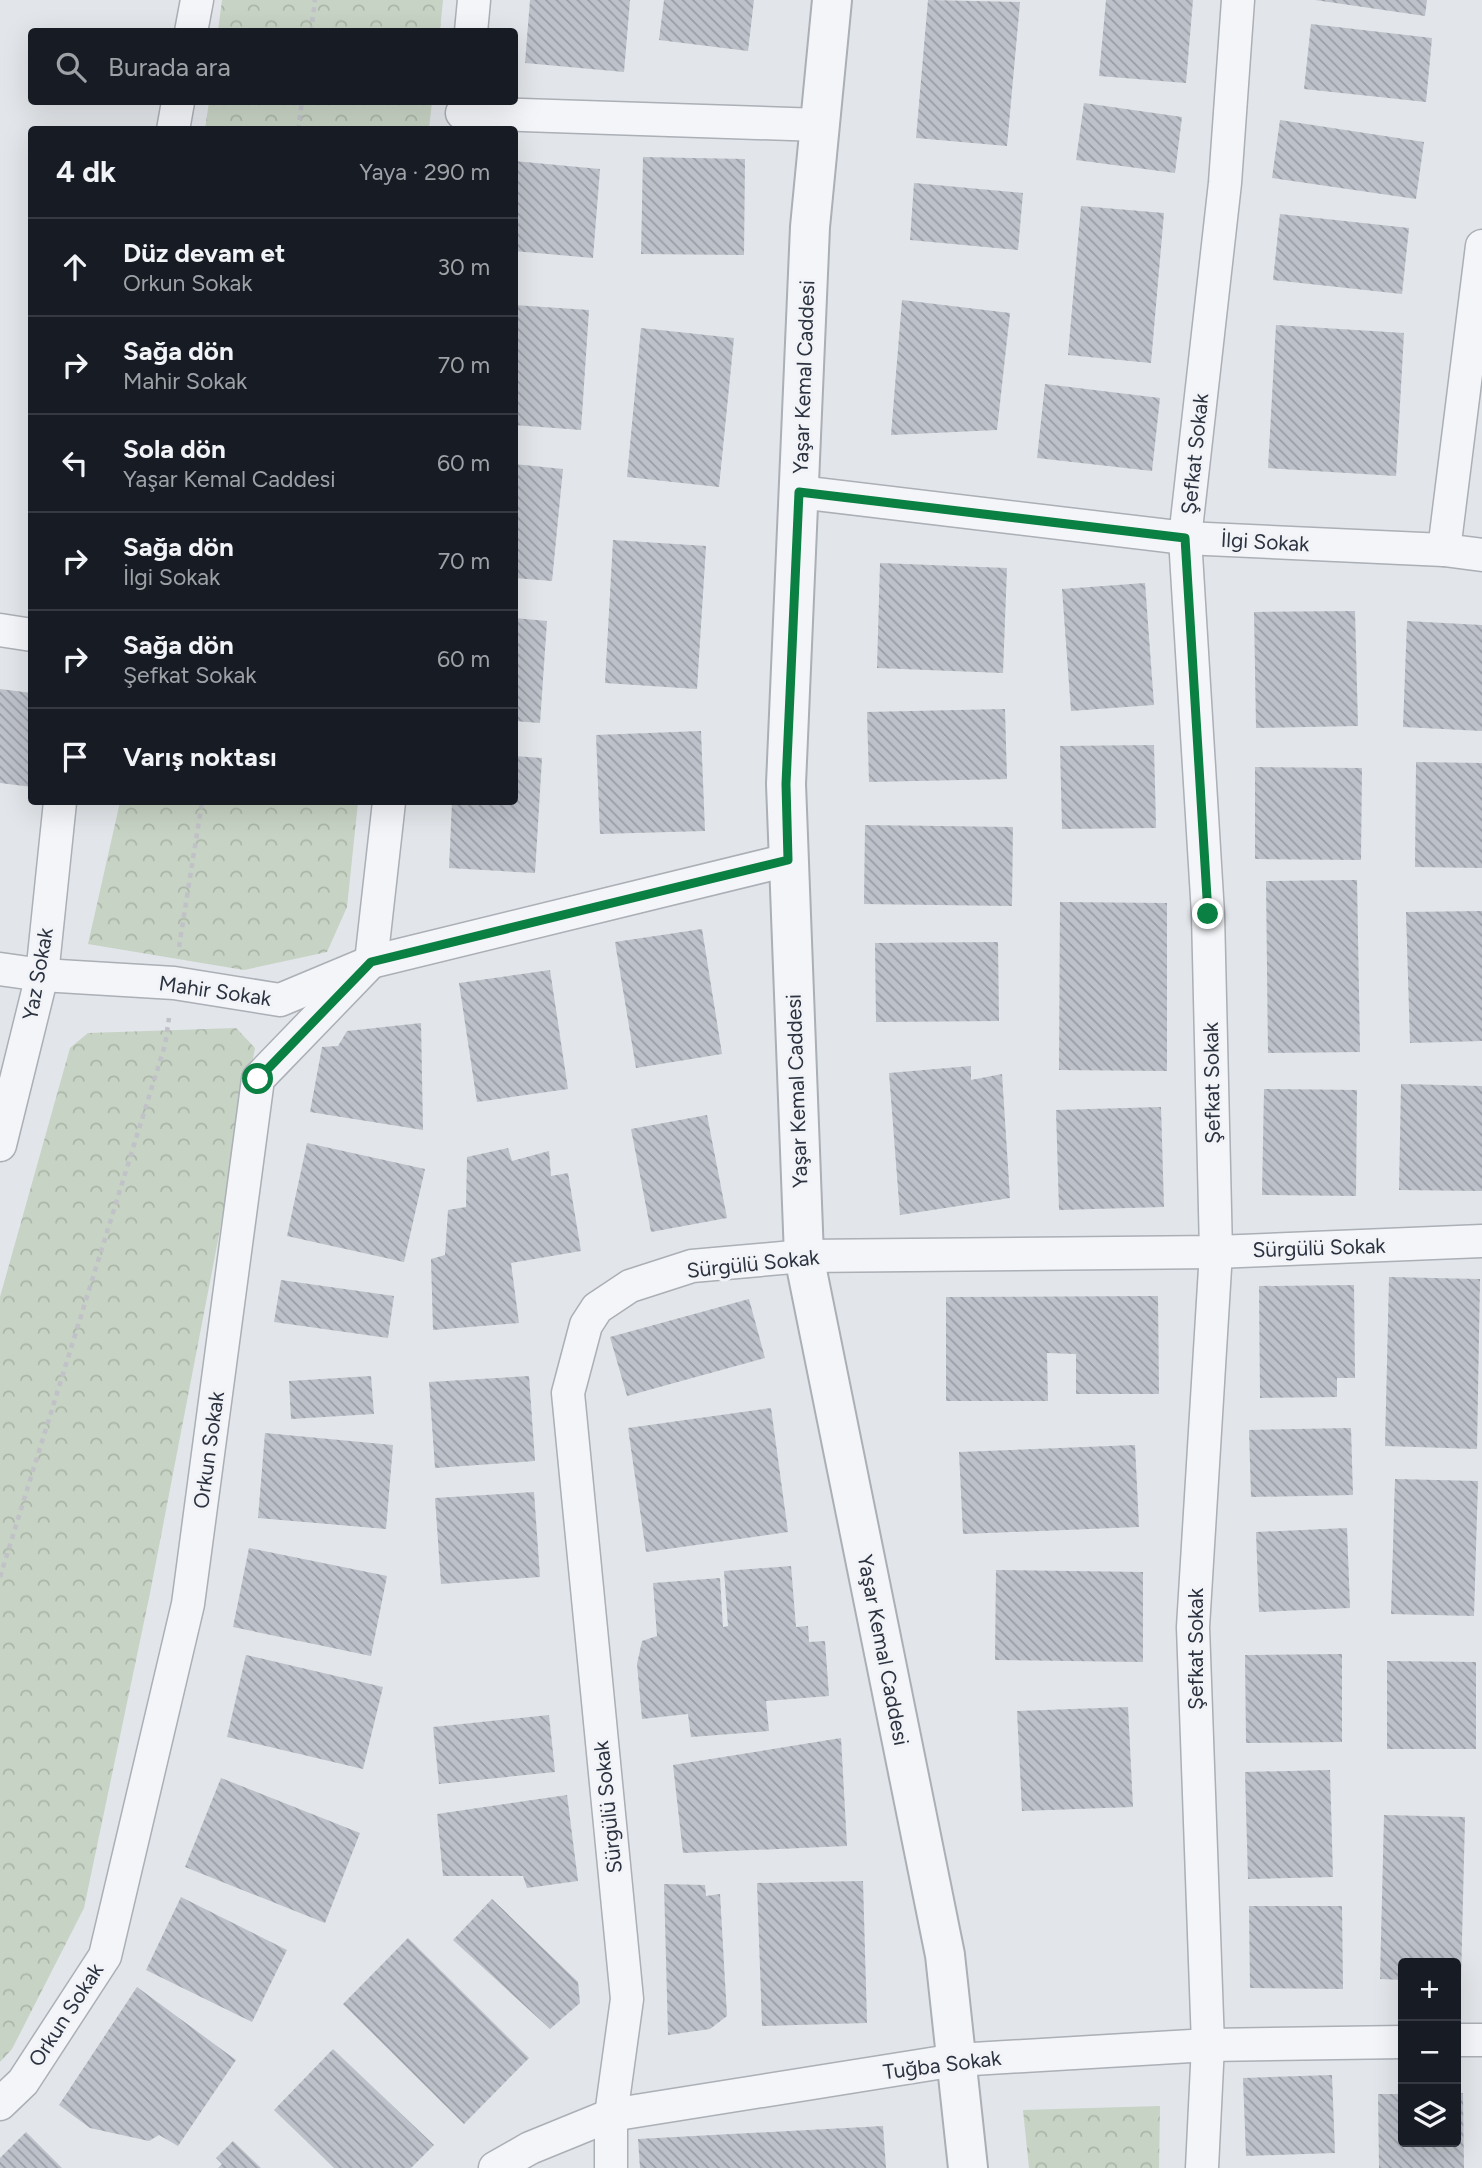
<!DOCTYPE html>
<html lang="tr">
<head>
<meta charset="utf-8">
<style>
  body { margin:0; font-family:Figtree,sans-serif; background:#242831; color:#f1f3f6 }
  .controls { position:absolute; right:21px; bottom:21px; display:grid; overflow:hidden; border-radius:7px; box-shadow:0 7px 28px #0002 }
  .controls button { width:63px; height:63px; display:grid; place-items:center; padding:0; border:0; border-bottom:2px solid #363941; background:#171b24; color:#f1f3f6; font:35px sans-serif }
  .stop { position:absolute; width:21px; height:21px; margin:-16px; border:5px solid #0b8043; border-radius:50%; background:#fff }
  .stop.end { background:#0b8043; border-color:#fff; box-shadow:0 2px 7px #0008 }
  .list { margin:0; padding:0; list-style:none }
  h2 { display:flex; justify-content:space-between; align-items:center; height:91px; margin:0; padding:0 28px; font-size:30px }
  h2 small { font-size:23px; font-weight:400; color:#9ea1a6 }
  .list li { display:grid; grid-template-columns:46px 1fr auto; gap:21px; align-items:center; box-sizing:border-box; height:98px; padding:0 28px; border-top:2px solid #363941 }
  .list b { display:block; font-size:26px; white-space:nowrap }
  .list p { margin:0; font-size:23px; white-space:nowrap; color:#9ea1a6 }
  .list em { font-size:23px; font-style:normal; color:#9ea1a6 }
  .icon { flex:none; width:38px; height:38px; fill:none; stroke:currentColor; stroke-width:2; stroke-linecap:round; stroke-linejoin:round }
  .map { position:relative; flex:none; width:1482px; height:2168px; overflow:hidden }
  .search { position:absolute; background:#171b24; box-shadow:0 7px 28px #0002; left:28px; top:28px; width:490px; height:77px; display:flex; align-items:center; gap:18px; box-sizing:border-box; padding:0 24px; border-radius:7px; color:#9ea1a6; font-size:26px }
  .panel { position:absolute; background:#171b24; box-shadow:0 7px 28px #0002; left:28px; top:126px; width:490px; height:679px; border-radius:7px }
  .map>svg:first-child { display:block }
</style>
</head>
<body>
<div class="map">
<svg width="1482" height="2168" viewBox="0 0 1482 2168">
  <defs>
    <pattern id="park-crowns" width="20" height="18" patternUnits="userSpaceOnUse" patternTransform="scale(1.75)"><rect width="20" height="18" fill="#c7d3c4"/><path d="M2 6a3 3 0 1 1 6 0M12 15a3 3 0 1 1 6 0" fill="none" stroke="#abb6a9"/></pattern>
    <pattern id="building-back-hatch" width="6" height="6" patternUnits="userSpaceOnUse" patternTransform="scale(1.75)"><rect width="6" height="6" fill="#bdc1c9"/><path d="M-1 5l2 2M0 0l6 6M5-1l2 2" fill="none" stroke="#9a9da5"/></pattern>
  </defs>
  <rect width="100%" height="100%" fill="#e2e5e9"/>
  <!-- park -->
  <g fill="url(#park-crowns)">
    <path d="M222 0H443L440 31H218Z"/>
    <path d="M209 102H432L429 129H205Z"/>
    <path d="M120 802H358L347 907 327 952 244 970 88 944Z"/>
    <path d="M236 1028 255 1048 150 1593 84 1908 12 2049 0 2062V1297L70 1048 88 1033Z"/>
    <path d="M1160 2106 1159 2168H1029L1023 2110Z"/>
  </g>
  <!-- building -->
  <g fill="url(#building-back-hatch)">
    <path d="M530 0H630L624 72 525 63Z"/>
    <path d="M664 0H754L748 51 659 40Z"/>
    <path d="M928 0 1020 2 1007 146 916 138Z"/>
    <path d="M1106 0H1193L1186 83 1099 76Z"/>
    <path d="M1315 0H1427L1425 16Z"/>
    <path d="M1311 24 1432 38 1426 102 1304 89Z"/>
    <path d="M1084 103 1182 117 1175 173 1076 160Z"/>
    <path d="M1280 120 1424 142 1416 199 1272 178Z"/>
    <path d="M643 157 745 159 744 255 641 254Z"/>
    <path d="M514 161 600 169 593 258 514 251Z"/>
    <path d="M914 183 1023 193 1018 250 910 240Z"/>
    <path d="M1081 206 1164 213 1151 363 1068 355Z"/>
    <path d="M1280 214 1409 228 1402 294 1273 280Z"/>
    <path d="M902 300 1010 313 997 430 891 435Z"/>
    <path d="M514 305 589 310 581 430 514 425Z"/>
    <path d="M1276 325 1404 333 1396 476 1268 468Z"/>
    <path d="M641 328 734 338 719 487 627 477Z"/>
    <path d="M1045 384 1160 398 1152 471 1037 458Z"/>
    <path d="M514 464 563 469 552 581 514 578Z"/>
    <path d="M613 540 706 546 697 689 605 683Z"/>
    <path d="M880 563 1007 568 1003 673 877 668Z"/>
    <path d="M1145 583 1154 705 1071 711 1062 589Z"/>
    <path d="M1355 611 1358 726 1256 728 1254 612Z"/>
    <path d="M514 618 547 621 540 723 514 721Z"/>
    <path d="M1407 621 1482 625V731L1403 727Z"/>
    <path d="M0 689 32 693V787L0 783Z"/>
    <path d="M1005 709 1007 779 869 782 867 712Z"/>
    <path d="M701 731 705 831 600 834 596 735Z"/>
    <path d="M1154 745 1156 828 1062 829 1060 746Z"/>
    <path d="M514 756 542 758 535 873 449 868 452 802H514Z"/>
    <path d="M1416 762 1482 763V868L1415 867Z"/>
    <path d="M1255 767 1362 768 1361 860 1255 859Z"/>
    <path d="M865 825 1013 827 1012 906 864 904Z"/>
    <path d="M1357 880 1360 1052 1268 1053 1266 881Z"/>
    <path d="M1060 902 1167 903V1071L1059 1070Z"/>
    <path d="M1482 911V1041L1410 1043 1406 912Z"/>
    <path d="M702 929 722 1054 636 1068 615 942Z"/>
    <path d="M998 942 999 1021 876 1022 875 943Z"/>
    <path d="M550 970 568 1089 477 1102 459 983Z"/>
    <path d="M421 1023 423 1130 310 1112 322 1047 338 1046 347 1031Z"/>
    <path d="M971 1066V1080L1002 1074 1010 1198 900 1215 889 1073Z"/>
    <path d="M1401 1084 1482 1086V1191L1399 1190Z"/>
    <path d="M1264 1089 1357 1090 1356 1196 1262 1195Z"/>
    <path d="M1161 1107 1164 1207 1059 1210 1056 1110Z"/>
    <path d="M707 1115 727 1218 651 1232 631 1129Z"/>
    <path d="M307 1143 425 1169 404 1262 287 1236Z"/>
    <path d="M508 1148 512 1161 549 1151 551 1176 568 1173 581 1251 511 1263 519 1323 433 1330 431 1259 445 1255 448 1210 466 1207 467 1157Z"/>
    <path d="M1389 1277 1480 1279 1477 1449 1385 1446Z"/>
    <path d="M281 1280 394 1296 388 1338 274 1322Z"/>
    <path d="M1354 1285 1355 1378H1337V1397L1260 1398 1259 1286Z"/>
    <path d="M1158 1296 1159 1394H1076V1354L1047 1353 1048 1401H946V1297Z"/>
    <path d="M749 1299 765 1358 627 1396 610 1337Z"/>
    <path d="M371 1376 374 1414 291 1419 289 1381Z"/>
    <path d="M529 1376 535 1461 435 1468 429 1382Z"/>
    <path d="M771 1408 788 1532 646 1552 628 1428Z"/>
    <path d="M1351 1428 1353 1495 1251 1497 1249 1430Z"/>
    <path d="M265 1433 393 1445 386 1529 258 1518Z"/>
    <path d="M1135 1445 1139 1527 963 1534 959 1452Z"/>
    <path d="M1395 1479 1478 1481 1474 1616 1391 1614Z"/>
    <path d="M534 1492 540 1577 441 1584 435 1498Z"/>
    <path d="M1347 1528 1350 1608 1259 1612 1256 1532Z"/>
    <path d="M249 1548 387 1576 371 1656 233 1627Z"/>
    <path d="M791 1566 796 1627 808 1626 809 1642 825 1641 829 1696 766 1701 769 1731 691 1737 688 1714 642 1719 637 1664 642 1641 657 1636 653 1583 720 1578 723 1627 728 1626 724 1571Z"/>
    <path d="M996 1570 1143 1572V1662L995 1660Z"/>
    <path d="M1342 1654V1742L1246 1743 1245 1655Z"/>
    <path d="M246 1655 383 1687 363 1769 227 1737Z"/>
    <path d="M1387 1661 1476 1662V1749H1387Z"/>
    <path d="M1128 1707 1133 1807 1022 1811 1017 1711Z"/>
    <path d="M549 1715 555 1772 439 1784 433 1727Z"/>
    <path d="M841 1738 847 1846 683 1853 673 1765Z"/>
    <path d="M1330 1770 1333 1877 1248 1879 1245 1772Z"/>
    <path d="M221 1778 360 1833 325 1923 185 1867Z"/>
    <path d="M567 1795 578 1881 527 1888 523 1876H443L437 1814Z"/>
    <path d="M1384 1815 1465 1817 1461 1981H1456V1963H1403V1980L1380 1979Z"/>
    <path d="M863 1881 867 2023 762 2026 757 1883Z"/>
    <path d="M664 1884 705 1885 706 1896 720 1894 727 2016 710 2029 668 2035Z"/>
    <path d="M181 1897 287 1950 252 2022 146 1970Z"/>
    <path d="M492 1899 578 1982 580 2003 550 2029 453 1940Z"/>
    <path d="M1249 1906H1342L1343 1989 1250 1988Z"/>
    <path d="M408 1938 529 2058 464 2124 343 2004Z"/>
    <path d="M137 1987 236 2060 178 2146 159 2135 149 2141 90 2128 59 2105Z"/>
    <path d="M333 2049 434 2145 411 2168H334L274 2110Z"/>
    <path d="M1332 2075 1335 2153 1246 2156 1243 2078Z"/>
    <path d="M1456 2093H1463L1464 2168H1379L1378 2094H1403V2142H1456Z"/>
    <path d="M883 2126 886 2168H640L638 2139Z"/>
    <path d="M26 2132 62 2168H0V2158Z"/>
    <path d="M233 2141 261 2168H218L222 2164 216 2158Z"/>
  </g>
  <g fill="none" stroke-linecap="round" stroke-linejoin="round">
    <!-- minor casing -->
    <g stroke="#abafb6" stroke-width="35">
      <g id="minor">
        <path d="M191 32 197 0"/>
        <path d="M471 32 474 0"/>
        <path d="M462 113 820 125"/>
        <path d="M173 130 178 102"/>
        <path d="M799 492 1185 538 1444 550 1482 555"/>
        <path d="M1444 550 1482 246"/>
        <path d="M0 630 32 635"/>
        <path d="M0 969 42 975 174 983 280 1000 371 962 788 860"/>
        <path d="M0 1145 42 975 60 802"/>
        <path d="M1456 2040H1482"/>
        <path d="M0 2104 23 2082 105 1956 188 1604 258 1079 371 962 389 802"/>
        <path d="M495 2168 530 2148 611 2115 956 2060 1208 2045 1403 2042"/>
        <path d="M611 2168V2115L627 1999 568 1393 586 1325 597 1308 630 1286 692 1266 804 1256 1216 1252 1482 1241"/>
        <path d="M1202 2168 1208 2045 1193 1627 1216 1252 1208 914 1185 538 1225 183 1238 0"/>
      </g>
    </g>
    <!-- tertiary casing -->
    <g stroke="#abafb6" stroke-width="42">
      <path id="tertiary" d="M832 0 810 227 786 784 804 1256 945 1955 968 2168"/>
    </g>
    <!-- path -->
    <g stroke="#c0c2c8" stroke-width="4.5" stroke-dasharray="5 5" stroke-linecap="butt">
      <path d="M311 32 315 0"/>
      <path d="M298 130 302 102"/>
      <path d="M179 947 202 802"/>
      <path d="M0 1577 165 1045 169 1018"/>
    </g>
    <!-- minor -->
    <use href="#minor" stroke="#f4f5f8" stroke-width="32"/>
    <!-- tertiary -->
    <use href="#tertiary" stroke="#f4f5f8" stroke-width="38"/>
  </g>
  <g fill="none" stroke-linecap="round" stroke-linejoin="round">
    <!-- route -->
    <path stroke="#0b8043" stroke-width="9" d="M258 1079 371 962 788 860 786 784 799 492 1185 538 1208 914"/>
  </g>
  <g text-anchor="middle" stroke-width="6" stroke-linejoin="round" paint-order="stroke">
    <!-- street labels -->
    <g font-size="21" fill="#2b3240" stroke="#f2f3f7">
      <text transform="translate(804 377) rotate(-88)" y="7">Yaşar Kemal Caddesi</text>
      <text transform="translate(1195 454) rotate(-84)" y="7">Şefkat Sokak</text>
      <text transform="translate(1265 542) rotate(3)" y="7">İlgi Sokak</text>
      <text transform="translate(38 974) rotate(-80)" y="7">Yaz Sokak</text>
      <text transform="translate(215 991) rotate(8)" y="7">Mahir Sokak</text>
      <text transform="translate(1212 1083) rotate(-91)" y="7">Şefkat Sokak</text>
      <text transform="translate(797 1091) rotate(-92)" y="7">Yaşar Kemal Caddesi</text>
      <text transform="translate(1319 1248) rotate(-2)" y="7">Sürgülü Sokak</text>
      <text transform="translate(753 1264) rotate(-6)" y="7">Sürgülü Sokak</text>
      <text transform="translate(209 1450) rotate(-82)" y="7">Orkun Sokak</text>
      <text transform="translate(1196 1649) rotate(-90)" y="7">Şefkat Sokak</text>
      <text transform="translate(883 1650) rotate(79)" y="7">Yaşar Kemal Caddesi</text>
      <text transform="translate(608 1807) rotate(-96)" y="7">Sürgülü Sokak</text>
      <text transform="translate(66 2015) rotate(-57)" y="7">Orkun Sokak</text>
      <text transform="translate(942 2065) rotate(-7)" y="7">Tuğba Sokak</text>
    </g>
  </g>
</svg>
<div class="controls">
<button>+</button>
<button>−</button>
<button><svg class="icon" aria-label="layers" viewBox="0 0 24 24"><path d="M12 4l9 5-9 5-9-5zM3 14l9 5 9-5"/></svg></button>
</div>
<div class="stop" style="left:258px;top:1079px"></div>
<div class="stop end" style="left:1208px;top:914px"></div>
<div class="search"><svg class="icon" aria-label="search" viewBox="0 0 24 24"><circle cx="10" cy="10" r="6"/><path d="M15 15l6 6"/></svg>Burada ara</div>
<section class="panel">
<h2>4 dk<small>Yaya · 290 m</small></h2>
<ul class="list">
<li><svg class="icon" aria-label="ahead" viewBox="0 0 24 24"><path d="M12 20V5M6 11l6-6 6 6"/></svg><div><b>Düz devam et</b><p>Orkun Sokak</p></div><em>30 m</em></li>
<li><svg class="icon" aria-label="right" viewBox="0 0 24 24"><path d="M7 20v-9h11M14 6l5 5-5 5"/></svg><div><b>Sağa dön</b><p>Mahir Sokak</p></div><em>70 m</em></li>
<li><svg class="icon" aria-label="left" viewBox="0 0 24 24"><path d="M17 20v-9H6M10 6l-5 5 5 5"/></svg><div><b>Sola dön</b><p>Yaşar Kemal Caddesi</p></div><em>60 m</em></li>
<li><svg class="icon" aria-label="right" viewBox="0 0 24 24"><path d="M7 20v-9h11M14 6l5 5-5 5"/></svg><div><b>Sağa dön</b><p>İlgi Sokak</p></div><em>70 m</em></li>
<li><svg class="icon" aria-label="right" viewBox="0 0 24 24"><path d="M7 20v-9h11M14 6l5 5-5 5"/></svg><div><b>Sağa dön</b><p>Şefkat Sokak</p></div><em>60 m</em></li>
<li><svg class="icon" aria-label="arrive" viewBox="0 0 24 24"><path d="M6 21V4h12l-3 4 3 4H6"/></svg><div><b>Varış noktası</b></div></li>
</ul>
</section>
</div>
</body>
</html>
